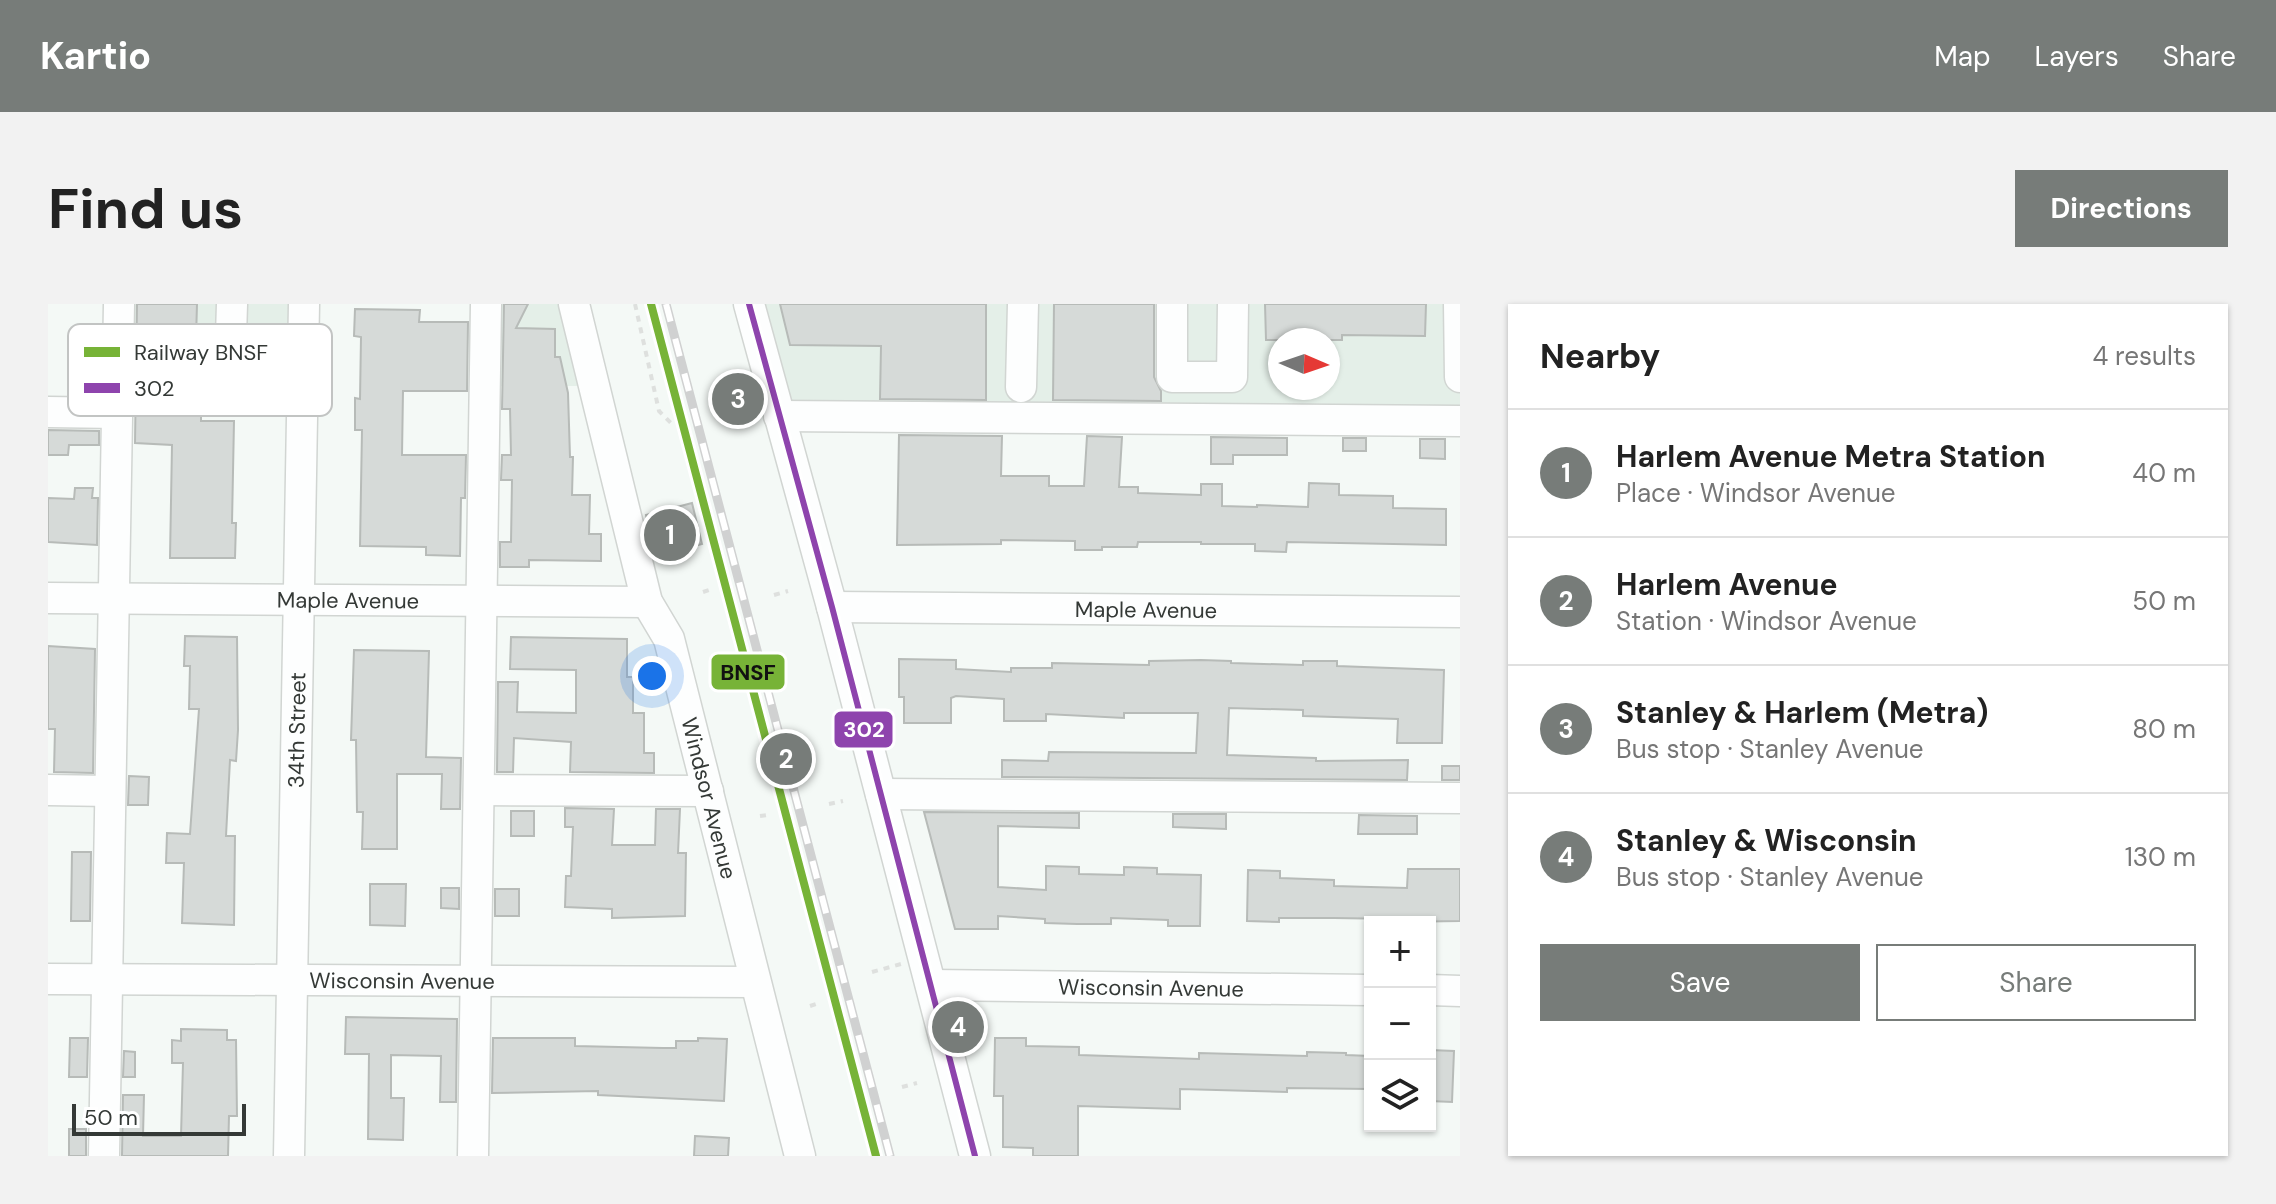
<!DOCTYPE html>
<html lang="en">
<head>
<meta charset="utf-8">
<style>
  body { margin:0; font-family:"DM Sans",sans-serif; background:#f2f2f2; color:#222 }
  .controls { position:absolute; right:24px; bottom:24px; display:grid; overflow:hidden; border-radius:0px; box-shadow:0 2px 6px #0004 }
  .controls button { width:72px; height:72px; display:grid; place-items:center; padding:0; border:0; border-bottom:2px solid #e0e0e0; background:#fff; color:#222; font:40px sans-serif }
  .compass { position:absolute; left:1220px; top:24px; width:72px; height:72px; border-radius:50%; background:#fff; box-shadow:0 2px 6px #0004; rotate:92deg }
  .scale { position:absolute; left:24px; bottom:20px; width:174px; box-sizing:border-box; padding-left:8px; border:4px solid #343936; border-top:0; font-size:22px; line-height:28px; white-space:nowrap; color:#343936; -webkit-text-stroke:6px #fff; paint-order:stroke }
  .you { position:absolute; left:604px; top:372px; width:28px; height:28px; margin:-20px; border:6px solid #fff; border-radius:50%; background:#1a73e8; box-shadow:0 0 0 12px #1a73e833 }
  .badge { display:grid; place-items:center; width:52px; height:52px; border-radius:50%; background:#777c79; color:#fff; font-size:26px; font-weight:700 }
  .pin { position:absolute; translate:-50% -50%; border:4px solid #fff; box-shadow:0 2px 8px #0006 }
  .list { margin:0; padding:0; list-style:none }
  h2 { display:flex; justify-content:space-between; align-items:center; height:104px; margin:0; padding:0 32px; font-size:34px }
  h2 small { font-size:26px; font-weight:400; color:#767676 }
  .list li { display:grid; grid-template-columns:52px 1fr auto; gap:24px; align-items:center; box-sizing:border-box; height:128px; padding:0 32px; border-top:2px solid #e0e0e0 }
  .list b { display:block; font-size:30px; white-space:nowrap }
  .list p { margin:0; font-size:26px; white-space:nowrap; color:#767676 }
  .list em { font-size:26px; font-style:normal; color:#767676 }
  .actions { display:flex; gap:16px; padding:24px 32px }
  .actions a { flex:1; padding:18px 0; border:2px solid #777c79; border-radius:0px; text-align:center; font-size:28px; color:#777c79 }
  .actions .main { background:#777c79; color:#fff }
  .icon { flex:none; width:44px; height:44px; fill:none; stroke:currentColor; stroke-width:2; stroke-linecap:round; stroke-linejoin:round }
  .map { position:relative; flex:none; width:1412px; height:852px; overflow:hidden; border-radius:0px }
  header { display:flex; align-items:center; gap:48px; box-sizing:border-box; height:112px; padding:0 40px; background:#777c79; color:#fff }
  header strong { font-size:38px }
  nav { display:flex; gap:44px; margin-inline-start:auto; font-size:28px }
  .intro { display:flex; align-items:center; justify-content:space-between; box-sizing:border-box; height:192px; padding:0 48px }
  h1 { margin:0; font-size:56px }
  .button { padding:20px 36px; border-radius:0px; background:#777c79; color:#fff; font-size:28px; font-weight:700 }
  main { display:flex; gap:48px; padding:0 48px }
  aside { flex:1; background:#fff; border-radius:0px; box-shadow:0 2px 6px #0004 }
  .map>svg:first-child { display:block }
</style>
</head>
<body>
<header>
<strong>Kartio</strong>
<nav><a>Map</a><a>Layers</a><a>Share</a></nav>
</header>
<div class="intro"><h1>Find us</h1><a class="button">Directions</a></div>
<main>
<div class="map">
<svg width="1412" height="852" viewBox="0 0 1412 852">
  <rect width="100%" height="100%" fill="#f4f9f6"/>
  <!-- built -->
  <g fill="#e4efe8" fill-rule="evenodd">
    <path d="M75 0H251L250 93H73Z"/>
    <path d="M442 0H523L543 82H439Z"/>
    <path d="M712 0H1412V114L735 109ZM1232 36H1280V84H1232Z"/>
  </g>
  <!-- building -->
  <g fill="#d6dad8" stroke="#b7bbb8" stroke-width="2">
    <path d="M89 0H149L146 104H153V117H186L184 219H188L187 254H122L124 141 87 139Z"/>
    <path d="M456 0H480L468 24 507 25V53H512L520 89 522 153H525L524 191H542L541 230H553V257L481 256V263H452V238H463L464 176H453L454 151H463L462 105H454Z"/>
    <path d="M732 0H938V96L832 95 833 42 742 41Z"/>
    <path d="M1006 0H1106V73L1113 87V97L1005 96Z"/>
    <path d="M1217 0H1378L1377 32 1294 31V36H1218Z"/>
    <path d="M307 5 372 6 371 18H420L419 87H355L354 151H418L417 194H413L412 252 378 251V243L312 242 314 126H307V94L312 95 313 33 306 32Z"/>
    <path d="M0 126 51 127V141H21L20 151H0Z"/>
    <path d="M851 131 954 132 953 172H1001V182H1036L1039 132 1074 133 1071 183H1090V189L1153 191V180H1174V202L1209 203V201L1260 203 1261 179 1291 180V191L1345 192V204L1398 205V241L1239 238 1238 248 1207 247V240H1153V238H1090L1089 243H1054V246H1027V237L953 236V240L849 241Z"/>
    <path d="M1163 133 1239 134V151H1185V160H1163Z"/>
    <rect x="1295" y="134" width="23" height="13"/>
    <path d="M1372 135H1397V155L1372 154Z"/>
    <path d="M27 184H45L44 194H50L49 241 0 238V194L26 195Z"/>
    <path d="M644 199 654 240 609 251 608 247H605L598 211Z"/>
    <path d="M137 332 189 333 190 426 188 457 182 456 178 532H187L186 621 134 619 136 559H118L119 529 142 530 151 405H141L142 362H136Z"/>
    <path d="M463 333 579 335V373H585V409H596V449H606V469L522 468 523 438 466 434 465 468H449L450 378H470L469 408 528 409V366L462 365Z"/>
    <path d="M0 342 47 345 45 469 6 468 7 425H0Z"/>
    <path d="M306 346 381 347 378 453 413 454 412 505H393L394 470H349V545H314L315 508H309L308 436H303Z"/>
    <path d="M851 355 908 356V365L963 368V364H1004V359L1101 361V357L1153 356 1183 357V359L1255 361V357H1289V362L1396 366 1394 439H1349L1350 415 1255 412V406L1181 404 1179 451 1268 454V457L1360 456 1359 476 954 473V456L1000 457 1001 448 1148 449 1150 409H1076V414L998 410V417H956V395L908 392 903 394V419H856V393H851Z"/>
    <rect x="1394" y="462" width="18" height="14"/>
    <path d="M81 472 101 473 100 501H80Z"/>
    <path d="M517 504 566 505 564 541H607L608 505H632L630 549H638L637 612 564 614V605L517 603 518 572H523L525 523H517Z"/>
    <rect x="463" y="507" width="23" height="25"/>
    <path d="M876 508 1031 509V524L950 522V583L998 586V562L1031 563V570L1076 571V563L1109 564V570L1153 571 1152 622H1120V616L1063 614V620H1029L997 619V615L950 612V625H907Z"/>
    <path d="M1125 510H1178V525L1125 523Z"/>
    <path d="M1311 511 1369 512V530H1310Z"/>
    <path d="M24 548H43L42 617H23Z"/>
    <path d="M1360 565H1412V617L1349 618V615L1286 614H1231V618L1199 617 1200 566 1232 567V574L1286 576V582L1359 584Z"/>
    <path d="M322 580H358L357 622 322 621Z"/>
    <path d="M393 584H411V605L393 604Z"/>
    <rect x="447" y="585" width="24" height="27"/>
    <path d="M298 713 409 715 408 798H392L393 752 343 751V794H356L355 836 320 835 321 750H297Z"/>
    <path d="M133 725 179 726V736H188L189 812H181L180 852H74L75 791H96L95 832H133L135 759H124V736L133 737Z"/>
    <path d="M22 734H40L39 773H21Z"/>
    <path d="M445 734H527V742L615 744H628V737H650V734L679 735 676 797 550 791V787L444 789Z"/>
    <path d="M947 734H978V742L1031 743V751L1151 755V749L1259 752V748L1298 749V751L1322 752V785L1239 784V788L1132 785V805L1030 802V852H985V844L955 843V792H946Z"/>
    <path d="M1382 746 1406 747 1404 798 1382 797Z"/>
    <path d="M76 747 87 748V773H75Z"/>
    <rect x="21" y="825" width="17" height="27"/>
    <path d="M647 832 681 834 680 852H646Z"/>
  </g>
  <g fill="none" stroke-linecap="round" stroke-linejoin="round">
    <!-- minor casing -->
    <g stroke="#d1d5d2" stroke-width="33">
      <g id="minor">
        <path d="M184 0 182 64H255"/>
        <path id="s1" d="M526 0 599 298 621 335 752 852"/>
        <path d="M701 0 784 303 927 852"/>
        <path d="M1124 0V73H1184L1185 0"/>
        <path d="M1411 0 1412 73"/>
        <path d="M973 83 975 0"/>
        <path d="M0 108 69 109"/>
        <path d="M731 112 1412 117"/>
        <path id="s2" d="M0 294 599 298"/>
        <path id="s3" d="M784 303 1412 308"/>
        <path d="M0 486 61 487"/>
        <path d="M431 486 660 487"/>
        <path d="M833 490 1412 494"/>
        <path id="s4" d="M0 675 707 678"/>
        <path id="s5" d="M883 681 1322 686"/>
        <path d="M1382 686 1412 687"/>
        <path d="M56 852 71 0"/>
        <path id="s6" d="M241 852 256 0"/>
        <path d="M425 852 438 0"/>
      </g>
    </g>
    <!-- path -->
    <g stroke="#dee0de" stroke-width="4" stroke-dasharray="6 6" stroke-linecap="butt">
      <path d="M587 0 611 107 624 120"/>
      <path d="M655 288 661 286"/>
      <path d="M726 291 740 287"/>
      <path d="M781 500 795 497"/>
      <path d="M712 512 719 511"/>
      <path d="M824 668 853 660"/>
      <path d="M762 702 768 700"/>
      <path d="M854 783 869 779"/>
    </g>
    <!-- minor -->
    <use href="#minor" stroke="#fdfefe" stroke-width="30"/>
    <!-- rail casing -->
    <g stroke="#d0d1d1" stroke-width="9">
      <path id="rail" d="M618 0 842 852"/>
    </g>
    <!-- rail -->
    <use href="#rail" stroke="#fff" stroke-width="6" stroke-dasharray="18" stroke-linecap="butt"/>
    <!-- bus-1 casing -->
    <g stroke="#fff" stroke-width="12">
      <path id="bus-1" d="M701 0 784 303 927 852"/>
    </g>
    <!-- bus-1 -->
    <use href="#bus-1" stroke="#8e44ad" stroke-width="6"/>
    <!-- rail-1 casing -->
    <g stroke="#fff" stroke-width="14">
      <path id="rail-1" d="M603 0 828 852"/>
    </g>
    <!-- rail-1 -->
    <use href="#rail-1" stroke="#77b337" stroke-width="8"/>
  </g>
  <g text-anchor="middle" stroke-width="8" stroke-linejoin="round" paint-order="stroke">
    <!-- street labels -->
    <g font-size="22" fill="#343936" stroke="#fff">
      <text dy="8" stroke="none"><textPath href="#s2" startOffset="300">Maple Avenue</textPath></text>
      <text dy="8" stroke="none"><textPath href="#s3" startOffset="314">Maple Avenue</textPath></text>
      <text dy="8" stroke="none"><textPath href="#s6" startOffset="426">34th Street</textPath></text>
      <text dy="8" stroke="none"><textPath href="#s1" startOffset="514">Windsor Avenue</textPath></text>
      <text dy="8" stroke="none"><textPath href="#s4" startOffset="354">Wisconsin Avenue</textPath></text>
      <text dy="8" stroke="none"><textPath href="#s5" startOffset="220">Wisconsin Avenue</textPath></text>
    </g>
  </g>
  <!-- legend -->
  <rect x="20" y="20" width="264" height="92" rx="12" fill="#fff" stroke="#c2c4c3" stroke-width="2"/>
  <rect x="36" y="43" width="36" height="10" fill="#77b337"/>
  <rect x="36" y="79" width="36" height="10" fill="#8e44ad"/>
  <g font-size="22" fill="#343936">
    <text x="86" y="56">Railway BNSF</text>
    <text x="86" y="92">302</text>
  </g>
  <g stroke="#fff" stroke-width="3">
    <rect x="662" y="349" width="76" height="38" rx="8" fill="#77b337"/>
    <rect x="785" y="406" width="61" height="39" rx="8" fill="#8e44ad"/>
  </g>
  <g font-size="22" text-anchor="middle" font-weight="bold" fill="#fff">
    <text x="816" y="433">302</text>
  </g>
  <g font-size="22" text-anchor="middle" font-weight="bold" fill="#111">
    <text x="700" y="376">BNSF</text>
  </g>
</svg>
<div class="controls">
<button>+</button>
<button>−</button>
<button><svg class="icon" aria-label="layers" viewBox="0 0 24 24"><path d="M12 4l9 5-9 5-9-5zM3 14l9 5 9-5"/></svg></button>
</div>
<svg class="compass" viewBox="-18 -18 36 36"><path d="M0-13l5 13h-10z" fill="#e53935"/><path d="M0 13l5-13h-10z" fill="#767676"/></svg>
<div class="scale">50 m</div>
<div class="you"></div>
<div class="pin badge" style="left:622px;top:231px">1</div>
<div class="pin badge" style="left:738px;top:455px">2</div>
<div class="pin badge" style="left:690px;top:95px">3</div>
<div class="pin badge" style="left:910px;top:723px">4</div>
</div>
<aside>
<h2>Nearby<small>4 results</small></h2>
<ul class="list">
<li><span class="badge">1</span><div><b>Harlem Avenue Metra Station</b><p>Place · Windsor Avenue</p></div><em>40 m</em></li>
<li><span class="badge">2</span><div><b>Harlem Avenue</b><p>Station · Windsor Avenue</p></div><em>50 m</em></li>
<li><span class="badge">3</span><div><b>Stanley &amp; Harlem (Metra)</b><p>Bus stop · Stanley Avenue</p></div><em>80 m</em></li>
<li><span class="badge">4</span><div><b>Stanley &amp; Wisconsin</b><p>Bus stop · Stanley Avenue</p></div><em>130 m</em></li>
</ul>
<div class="actions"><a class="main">Save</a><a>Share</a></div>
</aside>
</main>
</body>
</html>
